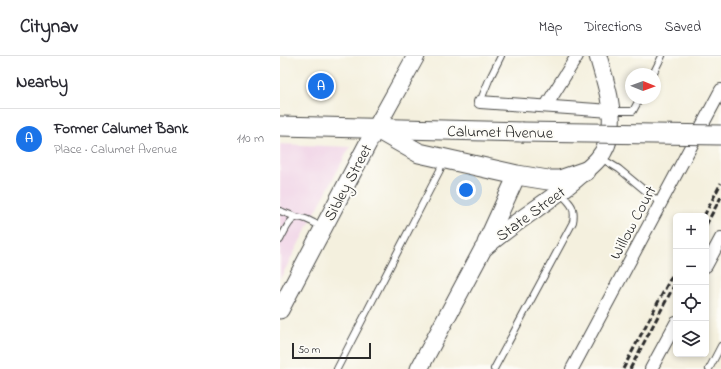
<!DOCTYPE html>
<html lang="en">
<head>
<meta charset="utf-8">
<style>
  body { margin:0; font-family:"Indie Flower",sans-serif; background:#f2f2f3; color:#2b2b33 }
  .controls { position:absolute; right:12px; bottom:12px; display:grid; overflow:hidden; border-radius:6px; box-shadow:0 2px 6px #0003 }
  .controls button { width:36px; height:36px; display:grid; place-items:center; padding:0; border:0; border-bottom:1px solid #e1e1e2; background:#fff; color:#2b2b33; font:20px sans-serif }
  .compass { position:absolute; left:345px; top:12px; width:36px; height:36px; border-radius:50%; background:#fff; box-shadow:0 2px 6px #0003; rotate:91deg }
  .scale { position:absolute; left:12px; bottom:10px; width:79px; box-sizing:border-box; padding-left:4px; border:2px solid #2b2b2b; border-top:0; font-size:11px; line-height:14px; white-space:nowrap; color:#2b2b2b; -webkit-text-stroke:3px #fdfcf7; paint-order:stroke }
  .you { position:absolute; left:186px; top:134px; width:14px; height:14px; margin:-10px; border:3px solid #fff; border-radius:50%; background:#1a73e8; box-shadow:0 0 0 6px #1a73e833 }
  .badge { display:grid; place-items:center; width:26px; height:26px; border-radius:50%; background:#1a73e8; color:#fff; font-size:13px; font-weight:700 }
  .pin { position:absolute; translate:-50% -50%; border:2px solid #fff; box-shadow:0 1px 4px #0006 }
  .list { margin:0; padding:0; list-style:none }
  h2 { display:flex; justify-content:space-between; align-items:center; height:52px; margin:0; padding:0 16px; font-size:17px }
  h2 small { font-size:13px; font-weight:400; color:#7c7c81 }
  .list li { display:grid; grid-template-columns:26px 1fr auto; gap:12px; align-items:center; box-sizing:border-box; height:60px; padding:0 16px; border-top:1px solid #e1e1e2 }
  .list b { display:block; font-size:15px; white-space:nowrap }
  .list p { margin:0; font-size:13px; white-space:nowrap; color:#7c7c81 }
  .list em { font-size:13px; font-style:normal; color:#7c7c81 }
  .icon { flex:none; width:22px; height:22px; fill:none; stroke:currentColor; stroke-width:2; stroke-linecap:round; stroke-linejoin:round }
  .map { position:relative; flex:none; width:441px; height:313px; overflow:hidden }
  header { display:flex; align-items:center; gap:24px; box-sizing:border-box; height:56px; padding:0 20px; background:#fff; border-bottom:1px solid #e1e1e2 }
  header strong { font-size:19px }
  nav { display:flex; gap:22px; margin-inline-start:auto; font-size:14px }
  main { display:flex }
  aside { flex:1; background:#fff }
  .map>svg:first-child { display:block }
</style>
</head>
<body>
<header>
<strong>Citynav</strong>
<nav><a>Map</a><a>Directions</a><a>Saved</a></nav>
</header>
<main>
<aside>
<h2>Nearby<small></small></h2>
<ul class="list">
<li><span class="badge">A</span><div><b>Former Calumet Bank</b><p>Place · Calumet Avenue</p></div><em>110 m</em></li>
</ul>
</aside>
<div class="map">
<svg width="441" height="313" viewBox="0 0 441 313">
  <rect width="100%" height="100%" fill="#fdfcf7"/>
  <filter id="ink" filterUnits="userSpaceOnUse"><feTurbulence type="fractalNoise" baseFrequency=".025" numOctaves="2"/><feDisplacementMap in="SourceGraphic" scale="8" xChannelSelector="R" yChannelSelector="G"/><feConvolveMatrix kernelMatrix="1 2 1 2 8 2 1 2 1" color-interpolation-filters="sRGB"/></filter>
  <filter id="wash" filterUnits="userSpaceOnUse"><feTurbulence type="fractalNoise" baseFrequency=".012" numOctaves="4" result="noise"/><feDisplacementMap in="SourceGraphic" scale="16" xChannelSelector="R" yChannelSelector="G"/><feGaussianBlur stdDeviation="0.9" result="paint"/><feColorMatrix in="noise" values="0 0 0 0 0 0 0 0 0 0 0 0 0 0 0 0 0 1.4 0 .05"/><feComposite in="paint" operator="in"/></filter>
  <g filter="url(#wash)">
    <rect width="100%" height="100%" fill="#f4f0de"/>
    <!-- built -->
    <path fill="#efd0e5" d="M0 88 70 91 0 223Z"/>
  </g>
  <g filter="url(#ink)">
    <g fill="none" stroke-linecap="round" stroke-linejoin="round">
      <!-- lane casing -->
      <g stroke="#494946" stroke-width="8">
        <g id="lane">
          <path d="M373 18 382 0"/>
          <path d="M200 46 209 24 221 0"/>
          <path d="M332 55H353L360 42"/>
          <path d="M321 102 339 113 380 147"/>
          <path d="M0 155 16 161"/>
          <path d="M0 184C14 156 15 157 42 171"/>
          <path d="M57 313 160 114 162 104"/>
          <path d="M214 313 293 166C296 151 290 147 280 137"/>
          <path d="M429 313 441 290"/>
        </g>
      </g>
      <!-- street casing -->
      <g stroke="#494946" stroke-width="14">
        <g id="street">
          <path d="M200 46 331 55"/>
          <path d="M266 50 297 0"/>
          <path d="M426 210 441 182"/>
          <path d="M292 313 441 34"/>
          <path d="M371 313 396 267"/>
        </g>
      </g>
      <!-- secondary casing -->
      <g stroke="#494946" stroke-width="19">
        <g id="secondary">
          <path d="M206 187 237 119"/>
          <path d="M0 254 96 72 136 0"/>
          <path d="M139 313 203 193C232 167 266 148 296 123 303 117 312 110 318 103 326 94 330 80 331 69 333 46 324 22 318 0"/>
        </g>
      </g>
      <!-- primary casing -->
      <g stroke="#494946" stroke-width="21">
        <g id="primary">
          <path d="M0 70 242 76"/>
          <path d="M97 73 139 97 237 119 268 124H280L306 115"/>
        </g>
      </g>
      <!-- lane -->
      <use href="#lane" stroke="#fff" stroke-width="6"/>
      <!-- street -->
      <use href="#street" stroke="#fff" stroke-width="12"/>
      <!-- secondary -->
      <use href="#secondary" stroke="#fff" stroke-width="17"/>
      <!-- primary -->
      <use href="#primary" stroke="#fff" stroke-width="19"/>
      <!-- rail -->
      <g stroke="#2b2b2b" stroke-width="3" stroke-dasharray="6 3" stroke-linecap="butt">
        <path d="M424 160 441 127"/>
        <path d="M426 169 441 141"/>
        <path d="M343 313 396 212"/>
        <path d="M350 313 396 226"/>
      </g>
      <!-- primary-bridge casing -->
      <g stroke="#494946" stroke-width="21" stroke-linecap="butt">
        <path id="primary-bridge" d="M242 76 441 79"/>
      </g>
      <!-- primary-bridge -->
      <use href="#primary-bridge" stroke="#fff" stroke-width="19"/>
    </g>
  </g>
  <g text-anchor="middle" stroke-width="4" stroke-linejoin="round" paint-order="stroke">
    <!-- street labels -->
    <g font-size="16" fill="#2b2b2b" stroke="#fdfcf7">
      <text transform="translate(220 75) rotate(1)" y="6">Calumet Avenue</text>
      <text transform="translate(67 126) rotate(-62)" y="6">Sibley Street</text>
      <text transform="translate(250 157) rotate(-36)" y="6">State Street</text>
      <text transform="translate(352 166) rotate(-62)" y="6">Willow Court</text>
    </g>
  </g>
</svg>
<div class="controls">
<button>+</button>
<button>−</button>
<button><svg class="icon" aria-label="locate" viewBox="0 0 24 24"><circle cx="12" cy="12" r="6"/><path d="M12 2v4M12 18v4M2 12h4M18 12h4"/></svg></button>
<button><svg class="icon" aria-label="layers" viewBox="0 0 24 24"><path d="M12 4l9 5-9 5-9-5zM3 14l9 5 9-5"/></svg></button>
</div>
<svg class="compass" viewBox="-18 -18 36 36"><path d="M0-13l5 13h-10z" fill="#e53935"/><path d="M0 13l5-13h-10z" fill="#7c7c81"/></svg>
<div class="scale">50 m</div>
<div class="you"></div>
<div class="pin badge" style="left:41px;top:30px">A</div>
</div>
</main>
</body>
</html>
